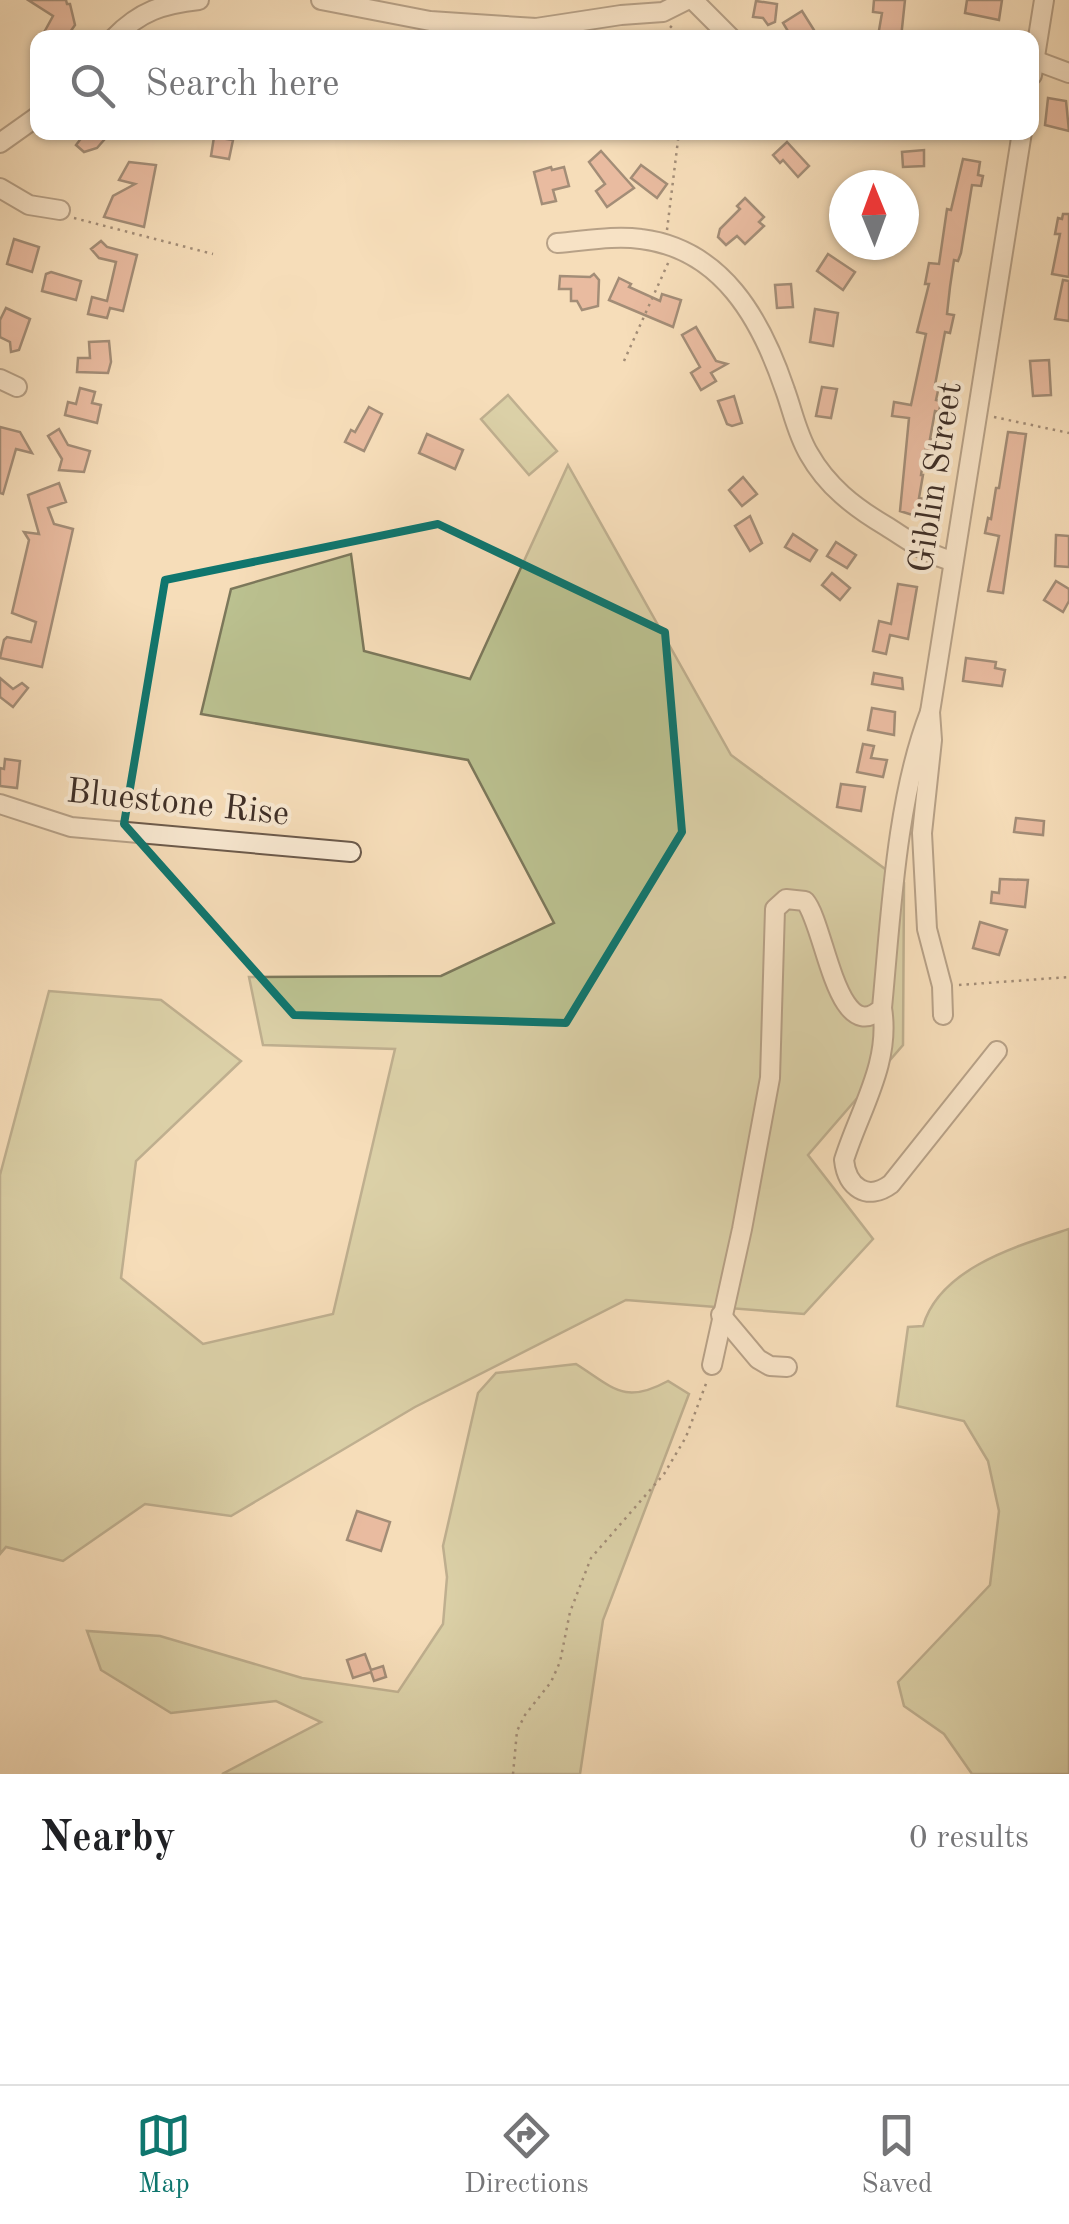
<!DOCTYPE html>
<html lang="en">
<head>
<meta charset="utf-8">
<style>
  body { margin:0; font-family:"Old Standard TT",serif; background:#f2f2f2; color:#202124 }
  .compass { position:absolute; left:829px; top:170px; width:90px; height:90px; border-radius:50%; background:#fff; box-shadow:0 2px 8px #0004; rotate:359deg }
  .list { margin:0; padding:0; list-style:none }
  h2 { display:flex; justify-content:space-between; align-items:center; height:130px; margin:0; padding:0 40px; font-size:42px }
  h2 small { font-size:32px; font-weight:400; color:#757577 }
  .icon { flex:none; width:55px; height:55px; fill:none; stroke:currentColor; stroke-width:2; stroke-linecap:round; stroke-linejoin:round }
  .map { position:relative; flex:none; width:1069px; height:1774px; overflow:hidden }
  .search { position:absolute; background:#fff; box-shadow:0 2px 8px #0004; left:30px; right:30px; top:30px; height:110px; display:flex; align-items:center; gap:25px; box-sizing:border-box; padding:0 35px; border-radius:20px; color:#757577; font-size:38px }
  .sheet { height:310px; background:#fff }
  nav { display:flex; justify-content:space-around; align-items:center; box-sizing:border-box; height:140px; border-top:2px solid #e0e0e0; background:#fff; font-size:28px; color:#757577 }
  nav a { display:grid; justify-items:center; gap:5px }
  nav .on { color:#0f766e }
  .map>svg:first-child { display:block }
</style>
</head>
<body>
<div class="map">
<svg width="1069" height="1774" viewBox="0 0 1069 1774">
  <rect width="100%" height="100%" fill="#f6ddb9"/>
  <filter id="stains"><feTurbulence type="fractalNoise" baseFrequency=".002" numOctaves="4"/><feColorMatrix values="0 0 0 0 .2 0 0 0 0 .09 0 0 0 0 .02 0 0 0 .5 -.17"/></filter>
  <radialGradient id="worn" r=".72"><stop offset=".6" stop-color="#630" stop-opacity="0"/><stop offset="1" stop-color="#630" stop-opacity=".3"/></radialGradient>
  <!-- green -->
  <g fill="#bbc190" stroke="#7c785b" stroke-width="2.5">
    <path d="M508 395 557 451 529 475 481 419Z"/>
    <path d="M568 465 731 755 904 883 903 1045 808 1155 873 1239 804 1314 626 1300 415 1407 231 1516 145 1504 63 1561 6 1547 0 1554V1175L49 991 161 1000 241 1061 136 1161 121 1278 203 1344 333 1314 395 1049 263 1045 249 977 441 976 554 923 468 760 201 714 231 589 351 554 364 651 470 679Z"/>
    <path d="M1069 1229V1774H972L944 1734 904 1706 898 1682 990 1585 999 1511 988 1461 964 1421 897 1406 908 1327 923 1326C940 1268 1017 1246 1069 1229Z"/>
    <path d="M576 1364C614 1388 624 1405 668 1381L689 1394 603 1620 580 1774H222L321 1722 276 1701 171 1713 101 1670 87 1631 160 1636 302 1678 398 1692 443 1624 447 1577 443 1546 478 1393 496 1373Z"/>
  </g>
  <!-- building -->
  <g fill="#da9280" stroke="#3e2e26" stroke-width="2.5">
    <path d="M28 0H66L67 4H70L75 25 66 38H41L53 16Z"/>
    <path d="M874 0H905L901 38 878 36 882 13 873 12Z"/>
    <path d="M967 0H1002L999 20 965 13Z"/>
    <path d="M756 1 777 4 775 22 768 25 763 18 753 17Z"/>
    <path d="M802 11 819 38H792L783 23Z"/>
    <path d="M1048 98 1066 101 1069 131 1045 125Z"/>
    <path d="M86 132H111L97 148 84 152 76 145Z"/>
    <path d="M214 137 233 140 229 159 211 156Z"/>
    <path d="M787 142 809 166 798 177 783 160 780 163 773 155Z"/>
    <path d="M924 150V166L903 167 902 152Z"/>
    <path d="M601 151 634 188 607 207 596 191 605 184 589 162Z"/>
    <path d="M963 159 980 162 978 175 983 176 981 186 972 185 961 253 958 261 954 260 950 287 947 314 954 315 950 333 945 332 935 385 939 386 936 400 941 401 939 412 935 411 930 439 934 440 932 452 925 450 921 475H923L919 498 929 500 925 519 900 511 909 418 892 416 894 402 911 405 926 334 917 332 929 284H925L929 263 939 264 947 209 951 210Z"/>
    <path d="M129 162 156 165 144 227 104 217 113 196 135 184 119 180Z"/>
    <path d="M641 165 667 184 657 198 631 178Z"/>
    <path d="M551 167 552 170 564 167 569 186 553 190 556 201 542 204 534 172Z"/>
    <path d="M745 198 764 217 759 222 764 226 745 244 737 236 726 245 718 237 720 229 740 209 737 206Z"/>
    <path d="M1063 214H1069V277L1052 274 1060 234H1055L1058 218 1062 219Z"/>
    <path d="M14 239 39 247 32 272 7 264Z"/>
    <path d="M101 241 107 247 137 255 123 311 110 308 107 318 88 314 92 297 107 301 116 262 99 258 91 249Z"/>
    <path d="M828 254 855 272 843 290 817 271Z"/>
    <path d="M51 272 81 281 76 300 42 291 46 274Z"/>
    <path d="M594 274 599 280 598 306 582 310 577 301H571V289H559L560 276 590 277Z"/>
    <path d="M619 278 631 284 629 287 660 301 662 294 681 300 673 327 609 300Z"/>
    <path d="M1063 280 1069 281V321L1055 319Z"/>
    <path d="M791 284 793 307 777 308 775 285Z"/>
    <path d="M6 308 30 319 19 350 11 352 10 342 0 337V320Z"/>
    <path d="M815 309 838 313 833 346 810 342Z"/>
    <path d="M696 327 716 361 727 364 711 373 716 381 701 390 691 373 700 367 682 335Z"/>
    <path d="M109 341 111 362 108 373 77 372 78 358H90L89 342Z"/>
    <path d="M1049 360 1051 395 1033 396 1030 361Z"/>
    <path d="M822 387 837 389 831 418 816 416Z"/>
    <path d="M80 388 95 392 92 403 101 405 97 423 65 415 68 402 76 404Z"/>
    <path d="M734 396 742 423 732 426 727 424 718 401Z"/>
    <path d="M369 407 382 414 364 451 345 442 351 430 355 432Z"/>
    <path d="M0 427 20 432 32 453 16 449 3 494 0 493Z"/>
    <path d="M59 429 68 445 90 451 84 472 59 470 62 459 48 436Z"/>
    <path d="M1008 432 1026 434 1003 593 988 591 999 536 985 533 988 518 991 519 996 488H999Z"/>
    <path d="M427 434 463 450 455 469 419 453Z"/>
    <path d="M743 477 757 494 742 506 729 490Z"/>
    <path d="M59 483 66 502 48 508 54 524 73 529 42 667 0 658 4 640 7 637 31 642 36 622 12 613 29 540 24 532 39 534 28 495Z"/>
    <path d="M750 516 762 543 750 551 735 526Z"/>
    <path d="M793 534 817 550 810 561 785 547Z"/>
    <path d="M1056 535 1069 536V567L1055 566Z"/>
    <path d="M836 542 856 555 847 568 827 556Z"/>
    <path d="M832 573 850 588 840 600 822 585Z"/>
    <path d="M1056 581 1069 589V601L1063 612 1044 600Z"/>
    <path d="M898 584 917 587 908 639 890 635 886 654 873 651 879 621 891 624Z"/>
    <path d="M966 658 996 662 995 668 1005 670 1002 686 963 681Z"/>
    <path d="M874 673 902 678 903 689 872 684Z"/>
    <path d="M0 678 13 689 22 683 28 688 13 707 0 697Z"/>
    <path d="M872 708 895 712 894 735 868 730Z"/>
    <path d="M863 744 874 746 871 758 887 760 883 777 857 772Z"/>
    <path d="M5 759 20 761 17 788 0 786V768L4 769Z"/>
    <path d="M841 784 865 787 861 811 837 807Z"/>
    <path d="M1016 818 1044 821 1043 835 1014 832Z"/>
    <path d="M1000 879 1028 880 1025 907 991 903 992 892 999 893Z"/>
    <path d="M980 922 1007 930 999 955 973 948Z"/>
    <path d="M357 1511 390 1522 381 1551 347 1540Z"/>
    <path d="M365 1654 371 1670 383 1666 386 1677 374 1681 371 1672 353 1678 347 1660Z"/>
  </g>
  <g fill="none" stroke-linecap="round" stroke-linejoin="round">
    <!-- minor casing -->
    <g stroke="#6c5a4b" stroke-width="22">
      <g id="minor">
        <path d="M321 0 430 21 536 28 621 15 663 12 687 0"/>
        <path d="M693 0 731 38"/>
        <path d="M114 38C140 11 163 4 199 0"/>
        <path d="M1034 60 1069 73"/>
        <path d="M1032 75 1044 0"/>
        <path d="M0 143 38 116"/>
        <path d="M0 188 29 205 60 210"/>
        <path d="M557 243C584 241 614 235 641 239 722 249 761 319 785 390 793 412 797 434 809 454 827 486 854 507 886 526 907 539 929 556 953 561"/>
        <path d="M0 379 17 387"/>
        <path d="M0 804 71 827 351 852"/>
        <path d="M882 1008C891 1063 860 1109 844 1160 847 1187 867 1202 891 1184L997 1051"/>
        <path d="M943 1015 942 986 927 929 922 833 932 740 930 712 1022 132"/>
        <path d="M721 1315 758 1359 770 1366 787 1367"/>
        <path d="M712 1365 742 1229 770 1078 775 909 786 899 805 901C825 924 837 1050 882 1008 891 915 896 799 930 712"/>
      </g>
    </g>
    <!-- path -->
    <g stroke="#3e2e26" stroke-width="2.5" stroke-dasharray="2.5 5" stroke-linecap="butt">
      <path d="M670 26 683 38"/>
      <path d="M74 218 213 254"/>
      <path d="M667 230 679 132"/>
      <path d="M624 361 669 261"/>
      <path d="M994 417 1069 433"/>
      <path d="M959 985 1069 977"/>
      <path d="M513 1774 517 1731 525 1715 551 1682 560 1662 570 1612 591 1558 664 1474 686 1437 707 1381"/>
    </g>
    <!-- minor -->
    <use href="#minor" stroke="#f9e9d2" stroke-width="18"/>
  </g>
  <!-- marked area -->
  <path d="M0 0H1069V1774H0ZM438 524 665 632 682 832 566 1023 294 1015 124 824 165 580Z" fill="#f6ddb9" fill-opacity=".55" fill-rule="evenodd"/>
  <path fill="none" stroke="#0f766e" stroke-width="8" stroke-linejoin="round" d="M438 524 665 632 682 832 566 1023 294 1015 124 824 165 580Z"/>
  <g text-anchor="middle" stroke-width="8" stroke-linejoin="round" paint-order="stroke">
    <!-- street labels -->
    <g font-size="35" fill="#3e2e26" stroke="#f9e9d2">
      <text transform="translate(934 477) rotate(-81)" y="12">Giblin Street</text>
      <text transform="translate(178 801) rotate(6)" y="12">Bluestone Rise</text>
    </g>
  </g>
  <rect width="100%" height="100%" filter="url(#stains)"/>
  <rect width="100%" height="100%" fill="url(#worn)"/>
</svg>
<svg class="compass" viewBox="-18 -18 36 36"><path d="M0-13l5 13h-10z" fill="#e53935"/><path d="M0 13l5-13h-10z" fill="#757577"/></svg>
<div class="search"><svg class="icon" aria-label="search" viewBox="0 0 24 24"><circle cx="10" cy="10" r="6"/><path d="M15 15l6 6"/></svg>Search here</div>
</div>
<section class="sheet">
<h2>Nearby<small>0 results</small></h2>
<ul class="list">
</ul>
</section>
<nav>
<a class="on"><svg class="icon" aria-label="map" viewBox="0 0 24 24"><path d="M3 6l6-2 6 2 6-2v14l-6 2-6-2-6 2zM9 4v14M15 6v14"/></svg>Map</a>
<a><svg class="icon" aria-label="directions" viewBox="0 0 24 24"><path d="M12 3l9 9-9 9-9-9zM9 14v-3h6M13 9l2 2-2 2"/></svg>Directions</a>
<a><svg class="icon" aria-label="saved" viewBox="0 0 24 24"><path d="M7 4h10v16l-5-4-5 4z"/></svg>Saved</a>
</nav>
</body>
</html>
